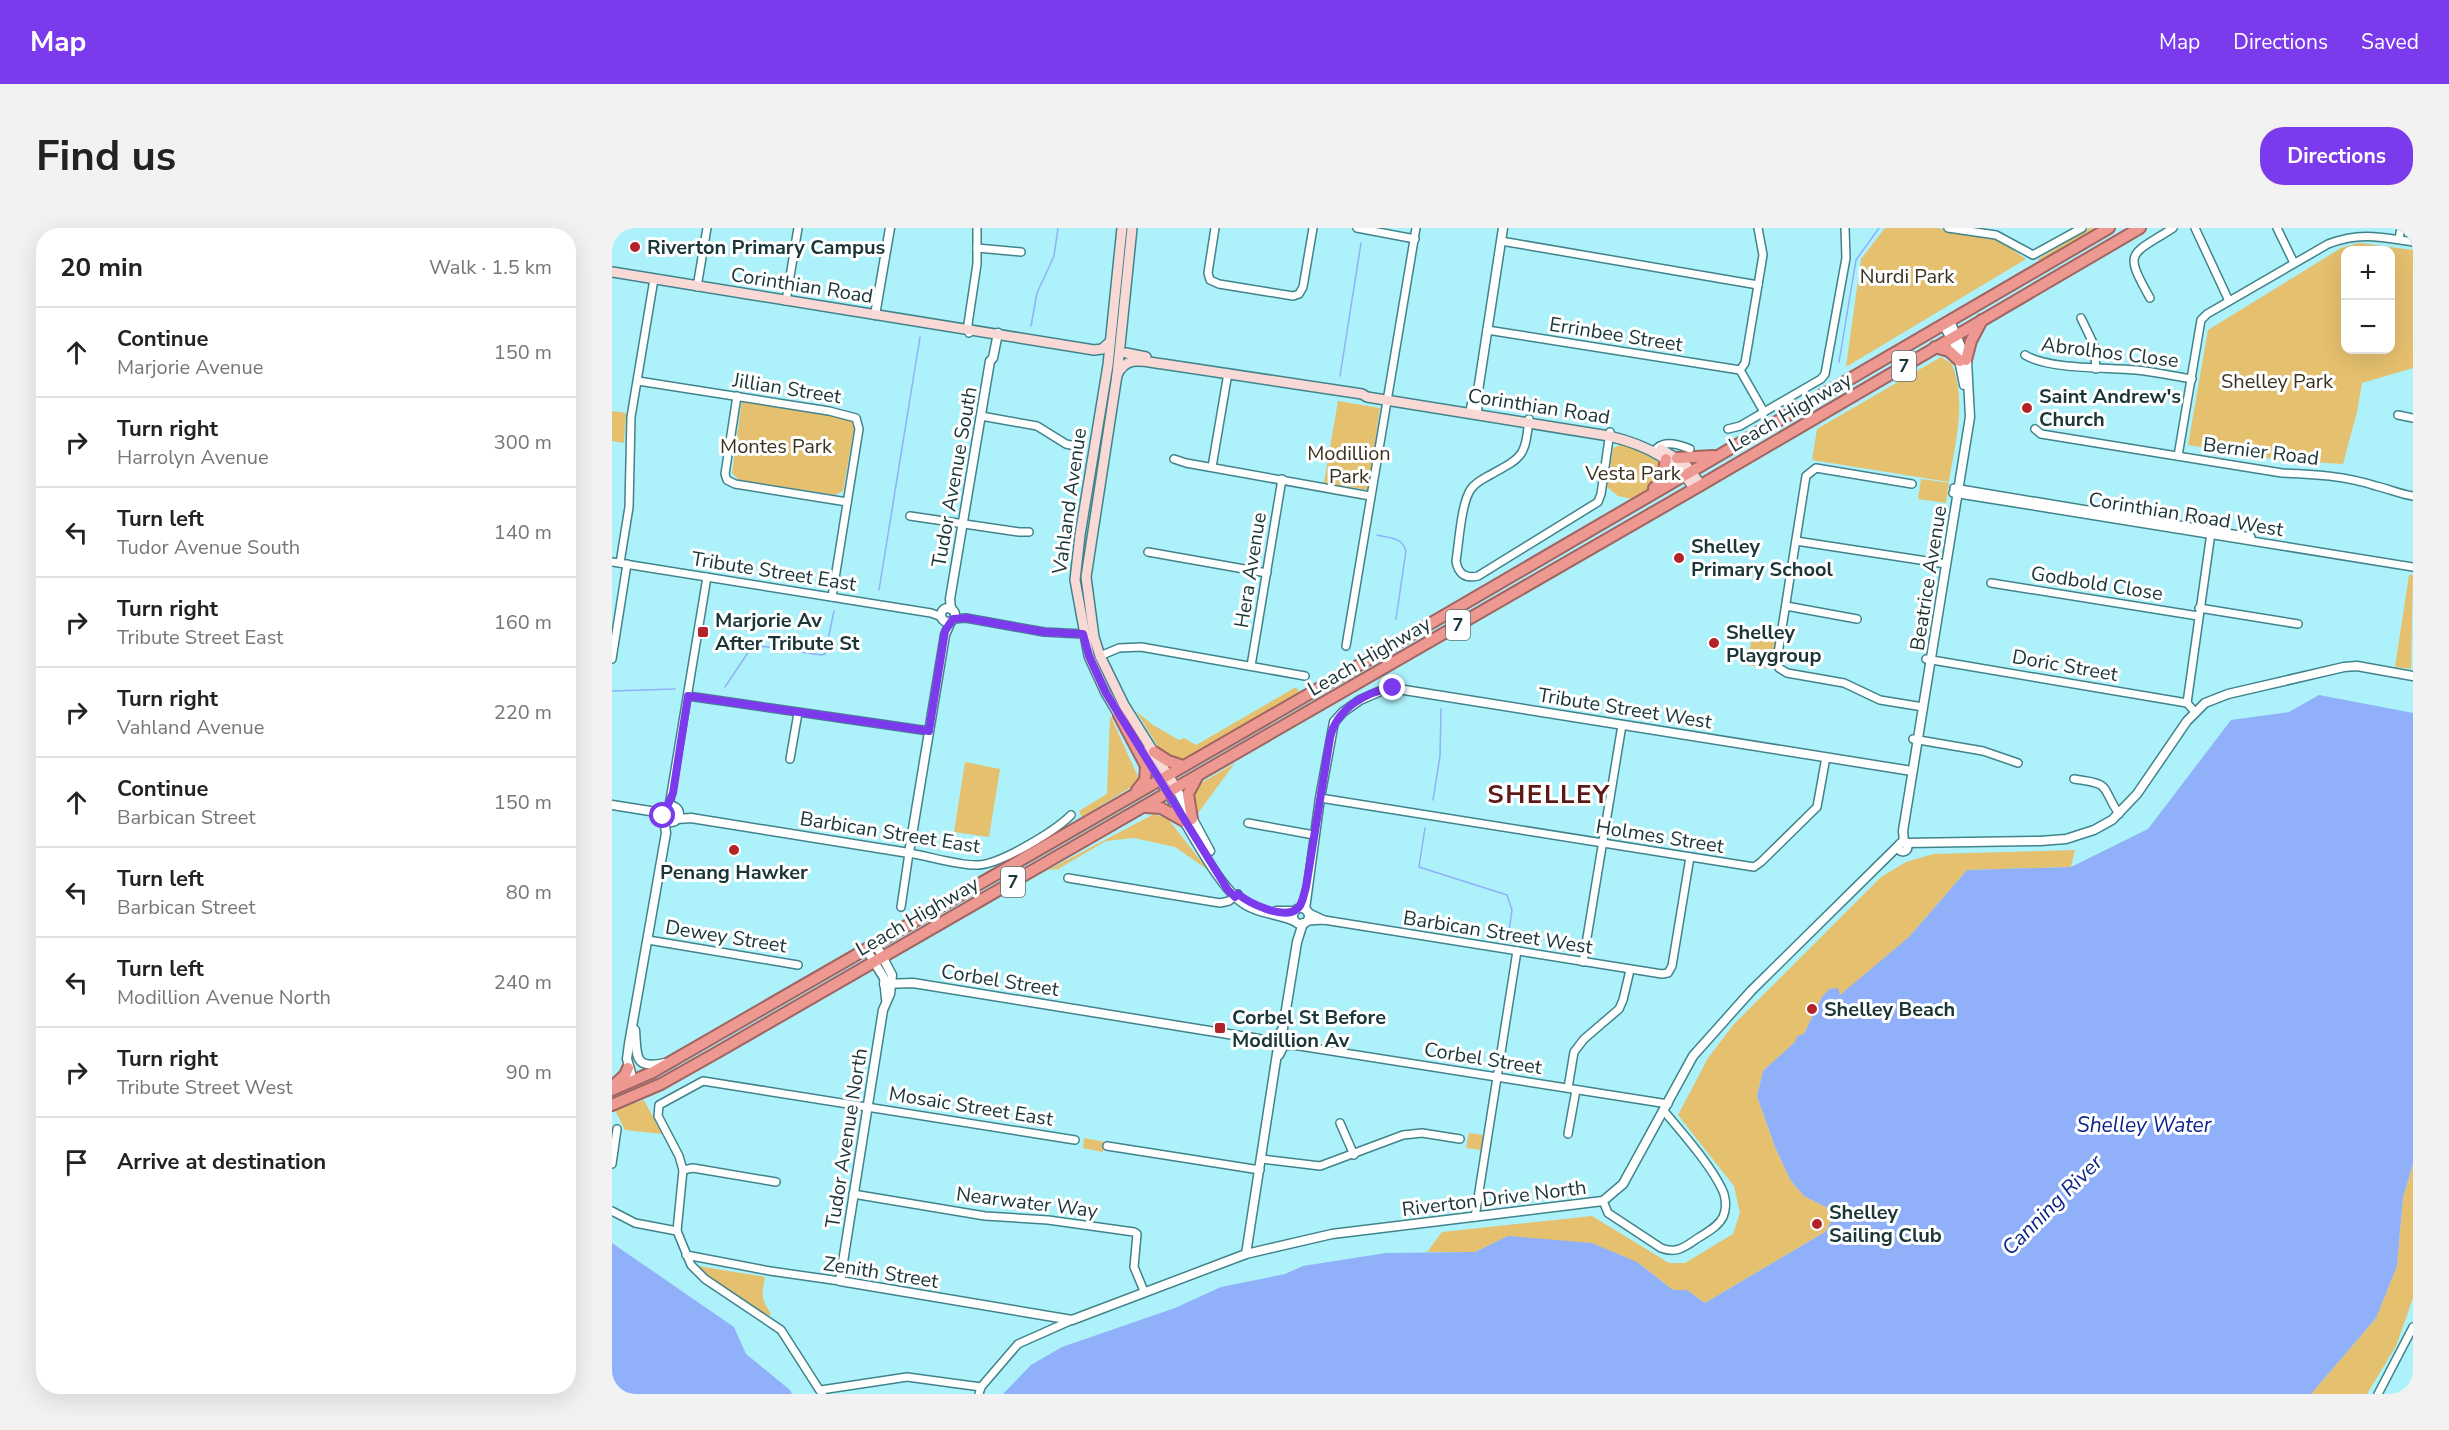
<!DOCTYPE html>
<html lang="en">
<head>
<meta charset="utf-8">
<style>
  body { margin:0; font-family:"Nunito Sans",sans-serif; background:#f2f2f2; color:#222 }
  .controls { position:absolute; right:18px; top:18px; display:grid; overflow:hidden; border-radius:12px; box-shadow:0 6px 24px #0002 }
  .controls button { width:54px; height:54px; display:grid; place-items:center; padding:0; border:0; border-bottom:2px solid #e0e0e0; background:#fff; color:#222; font:30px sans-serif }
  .stop { position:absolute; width:18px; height:18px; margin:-14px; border:4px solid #7c3aed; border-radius:50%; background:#fff }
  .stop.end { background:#7c3aed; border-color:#fff; box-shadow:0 2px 6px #0008 }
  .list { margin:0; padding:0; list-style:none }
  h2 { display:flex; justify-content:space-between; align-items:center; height:78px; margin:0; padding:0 24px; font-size:26px }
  h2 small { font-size:20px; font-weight:400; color:#767676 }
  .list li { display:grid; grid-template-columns:39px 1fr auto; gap:18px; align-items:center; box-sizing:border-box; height:90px; padding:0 24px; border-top:2px solid #e0e0e0 }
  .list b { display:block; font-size:22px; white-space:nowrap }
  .list p { margin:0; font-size:20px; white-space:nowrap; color:#767676 }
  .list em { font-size:20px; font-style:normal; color:#767676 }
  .icon { flex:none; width:33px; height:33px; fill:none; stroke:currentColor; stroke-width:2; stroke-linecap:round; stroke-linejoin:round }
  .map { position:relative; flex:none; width:1801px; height:1166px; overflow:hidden; border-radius:24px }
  header { display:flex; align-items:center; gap:36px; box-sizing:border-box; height:84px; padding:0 30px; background:#7c3aed; color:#fff }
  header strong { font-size:28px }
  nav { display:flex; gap:33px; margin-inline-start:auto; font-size:21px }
  .intro { display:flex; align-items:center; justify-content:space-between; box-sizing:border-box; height:144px; padding:0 36px }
  h1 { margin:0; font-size:42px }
  .button { padding:15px 27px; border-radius:24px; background:#7c3aed; color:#fff; font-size:21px; font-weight:700 }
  main { display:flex; gap:36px; padding:0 36px }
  aside { flex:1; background:#fff; border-radius:24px; box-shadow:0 6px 24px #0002 }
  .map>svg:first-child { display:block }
</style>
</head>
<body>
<header>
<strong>Map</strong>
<nav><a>Map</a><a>Directions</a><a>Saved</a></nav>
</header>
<div class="intro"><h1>Find us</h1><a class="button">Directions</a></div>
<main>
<aside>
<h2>20 min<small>Walk · 1.5 km</small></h2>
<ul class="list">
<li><svg class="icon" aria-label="ahead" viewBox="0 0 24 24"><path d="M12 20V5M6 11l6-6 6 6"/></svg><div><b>Continue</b><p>Marjorie Avenue</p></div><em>150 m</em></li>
<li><svg class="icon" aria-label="right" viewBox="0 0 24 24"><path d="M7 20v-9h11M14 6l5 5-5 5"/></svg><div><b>Turn right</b><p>Harrolyn Avenue</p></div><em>300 m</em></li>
<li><svg class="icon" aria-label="left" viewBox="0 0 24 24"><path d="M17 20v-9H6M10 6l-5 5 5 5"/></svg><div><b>Turn left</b><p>Tudor Avenue South</p></div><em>140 m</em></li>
<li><svg class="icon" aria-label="right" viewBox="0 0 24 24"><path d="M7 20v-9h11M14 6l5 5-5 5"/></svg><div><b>Turn right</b><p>Tribute Street East</p></div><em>160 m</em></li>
<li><svg class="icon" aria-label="right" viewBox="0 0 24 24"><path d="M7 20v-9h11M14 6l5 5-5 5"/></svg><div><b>Turn right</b><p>Vahland Avenue</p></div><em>220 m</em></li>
<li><svg class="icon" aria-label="ahead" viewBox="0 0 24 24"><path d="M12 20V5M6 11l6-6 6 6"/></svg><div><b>Continue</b><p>Barbican Street</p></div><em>150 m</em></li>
<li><svg class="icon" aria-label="left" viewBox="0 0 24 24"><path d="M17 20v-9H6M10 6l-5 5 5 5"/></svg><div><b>Turn left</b><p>Barbican Street</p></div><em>80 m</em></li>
<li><svg class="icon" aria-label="left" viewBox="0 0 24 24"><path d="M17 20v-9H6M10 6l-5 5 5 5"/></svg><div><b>Turn left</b><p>Modillion Avenue North</p></div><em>240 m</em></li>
<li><svg class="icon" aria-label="right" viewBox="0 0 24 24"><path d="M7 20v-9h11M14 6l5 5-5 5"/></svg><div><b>Turn right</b><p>Tribute Street West</p></div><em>90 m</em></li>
<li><svg class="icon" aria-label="arrive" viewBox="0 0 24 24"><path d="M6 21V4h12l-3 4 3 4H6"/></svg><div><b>Arrive at destination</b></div></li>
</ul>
</aside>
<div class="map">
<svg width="1801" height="1166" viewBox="0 0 1801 1166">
  <rect width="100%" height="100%" fill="#adf1fa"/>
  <!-- green -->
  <g fill="#e5c06f" fill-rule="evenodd">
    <path d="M1273 0H1325L1383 10 1414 31 1234 139 1249 31Z"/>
    <path d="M1478 0H1486L1428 34 1426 31Z"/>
    <path d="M1747 15 1801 22V140L1750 155 1745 184 1731 236 1670 232 1576 217 1596 102 1729 20ZM1778 22V122H1734V22Z"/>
    <path d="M1329 129 1340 136C1355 175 1343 215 1337 254L1200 232 1205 201Z"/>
    <path d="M130 172 239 191 242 201 231 263 223 267 127 252 120 245Z"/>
    <path d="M726 173 768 180 756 262 712 255Z"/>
    <path d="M0 183 14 185 12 215 0 213Z"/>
    <path d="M1008 217H1016L1051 236 1047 255 1020 271 1006 268 995 259 1001 220Z"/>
    <path d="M1309 251 1337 255 1334 275 1306 271Z"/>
    <path d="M1797 347H1801L1799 441 1783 439Z"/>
    <path d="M1145 409 1165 412 1160 441 1135 437 1139 414Z"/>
    <path d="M684 459 689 467 570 535 548 522 524 483 541 497 567 512 572 510 584 517Z"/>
    <path d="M498 487 527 551 524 556 470 589 467 583 495 566Z"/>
    <path d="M353 534 388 541 377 609 342 604Z"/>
    <path d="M623 535 586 585 583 587 581 563 584 558Z"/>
    <path d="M542 586 556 591 596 642 563 619 522 610 494 613 446 641 436 642Z"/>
    <path d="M1463 622 1459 639 1355 642 1297 709 1228 768 1227 764 1222 760 1210 769 1192 806 1151 843 1145 868 1163 919 1179 953 1192 968 1214 979 1222 989 1213 1004 1093 1075 1075 1062H1061L1025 1034 896 1008 863 1024H815L830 1004 980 988 1057 1035H1073L1121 1006 1128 985 1122 958 1066 887 1096 830 1122 796 1269 649 1294 634 1321 626Z"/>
    <path d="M32 872 50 906 13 902 3 882Z"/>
    <path d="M857 905 871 907 869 922 854 920Z"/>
    <path d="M472 910 493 914 491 924 471 920Z"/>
    <path d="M1801 936V1070L1784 1118 1755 1166H1699L1764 1090 1785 1038 1791 969Z"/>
    <path d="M86 1038 153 1049C150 1066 148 1069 159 1086L157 1088 151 1086 96 1050Z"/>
  </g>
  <!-- water -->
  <g fill="#90b0fa">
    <path d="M1707 467 1801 485V936L1791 969 1785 1038 1764 1090 1699 1166H391L419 1137 450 1119 563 1080 609 1059 673 1046 691 1038 774 1025 863 1024 896 1008 980 1015 1025 1034 1061 1062H1075L1093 1075 1213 1004 1222 989 1214 979 1192 968 1179 953 1163 919 1145 868 1151 843 1183 814 1185 808 1192 806 1210 769 1217 761 1226 760 1228 767 1297 709 1355 642 1459 639 1536 601 1619 492 1677 484Z"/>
    <path d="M0 1015 122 1099 134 1126 178 1162 180 1166H0Z"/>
  </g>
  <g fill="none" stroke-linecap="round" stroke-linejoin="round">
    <!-- stream -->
    <g stroke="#90b0fa" stroke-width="1.5">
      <path d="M419 98 425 65 442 28 446 0"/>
      <path d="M1227 134 1244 32 1267 0"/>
      <path d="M728 148 749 15"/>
      <path d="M765 307C778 310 790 309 794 323L784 391"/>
      <path d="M267 362 308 109"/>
      <path d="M113 459 141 417 209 427 213 426 222 383"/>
      <path d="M0 463 63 461"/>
      <path d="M821 572 828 528 829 481"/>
      <path d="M813 600 807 639 895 667 900 682 896 710"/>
    </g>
    <!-- minor casing -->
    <g stroke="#40838b" stroke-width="10">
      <g id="minor">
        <path d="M603 0 596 45 598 52 607 56 681 68 687 66 691 59 701 0"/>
        <path d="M745 0 803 11"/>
        <path d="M1146 0 1151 27 1133 135 1128 142 1152 184"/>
        <path d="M1336 0 1384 7 1421 27 1470 0"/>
        <path d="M1583 0 1617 73"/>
        <path d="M1665 0 1682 35"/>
        <path d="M1787 11 1789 0"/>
        <path d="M889 13 1146 57"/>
        <path d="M365 20 409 24"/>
        <path d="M85 59 95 0"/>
        <path d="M1538 70C1511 22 1518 28 1561 0"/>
        <path d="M174 73 186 0"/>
        <path d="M1469 90 1482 117 1484 141"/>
        <path d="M875 102 1128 142"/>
        <path d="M357 105 356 96 365 36V0"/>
        <path d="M1413 127C1438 142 1495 139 1524 142 1543 144 1561 148 1580 151"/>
        <path d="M26 153 217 183 244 190 247 201 220 369"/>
        <path d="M125 168 113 246 115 252 123 256 235 274"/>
        <path d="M1786 187 1801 190"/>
        <path d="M369 188 425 198 454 216 468 219"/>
        <path d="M917 191C913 229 911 229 878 247 871 251 864 254 859 261 849 275 847 315 844 333 846 346 854 351 866 348L986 274 989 266 998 204"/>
        <path d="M1116 201 1128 198 1209 151 1213 146 1234 30 1233 0"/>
        <path d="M1423 201 1429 206 1670 245C1701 246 1734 248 1764 258 1777 261 1788 266 1801 268"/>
        <path d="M1045 220C1054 212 1068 217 1078 221"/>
        <path d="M1566 228 1589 92 1595 86 1716 16C1748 4 1768 9 1801 14"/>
        <path d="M562 231 574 235 758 268"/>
        <path d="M600 239 616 145"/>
        <path d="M1300 256 1204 240 1194 248 1165 432 1167 440 1175 445 1232 455 1268 472 1311 479"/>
        <path d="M1342 260 1639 309"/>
        <path d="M1341 265 1801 339"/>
        <path d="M298 288 407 304H417"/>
        <path d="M1184 313 1334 336"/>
        <path d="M536 324 655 345"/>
        <path d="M0 334 319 385 330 389"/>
        <path d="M8 335 17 279 19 189 42 51"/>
        <path d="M1379 355 1586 388"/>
        <path d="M1174 378 1245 391"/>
        <path d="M1587 380 1686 396"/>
        <path d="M341 391 354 390 432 404 471 406"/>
        <path d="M734 418 804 0"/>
        <path d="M488 428 507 420 529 419 693 448"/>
        <path d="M0 431 15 336"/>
        <path d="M1314 431 1575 475 1583 484"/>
        <path d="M639 438 670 251"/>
        <path d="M76 468 317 503"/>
        <path d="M1575 475 1599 305"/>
        <path d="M1301 511 1371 523 1406 535"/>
        <path d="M178 531 186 485"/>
        <path d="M1462 551C1501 556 1488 558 1507 586"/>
        <path d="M708 570 1142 639 1149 634 1205 579 1214 529"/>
        <path d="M57 578 95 349"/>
        <path d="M636 595 702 607"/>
        <path d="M456 650 608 675 617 673 626 666"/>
        <path d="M289 679 297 625C316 628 348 638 366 637 389 636 443 603 459 587"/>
        <path d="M695 684 712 692"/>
        <path d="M695 693 712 692 1050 746 1056 745 1060 738 1078 629"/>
        <path d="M36 712 186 737"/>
        <path d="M971 734 1010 497"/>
        <path d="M672 818 681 817 1056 876"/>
        <path d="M956 860 962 824 972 811 1007 781 1011 772 1018 742"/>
        <path d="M728 895 742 927"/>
        <path d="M956 906 964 862"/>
        <path d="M495 918 648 942"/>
        <path d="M650 931 708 938 791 907 810 905 848 911"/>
        <path d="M0 936 5 901"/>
        <path d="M71 942 81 940 164 954"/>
        <path d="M241 966 373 988 436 992 522 1004 525 1006 522 1039 532 1063"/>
        <path d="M991 973 996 985 1049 1020C1065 1026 1073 1019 1086 1010 1095 1004 1106 999 1111 989 1114 982 1114 973 1112 966 1103 942 1069 903 1052 883"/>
        <path d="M0 983 23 995 65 1003"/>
        <path d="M863 989 905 723"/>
        <path d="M74 1027 158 1043 228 1053"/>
        <path d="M209 1162 295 1149 369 1159"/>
        <path d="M210 1166 169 1102 93 1051 79 1037 65 1003 71 942 67 928 46 888 47 877 91 853 463 912"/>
        <path d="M367 1166 369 1159 406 1116 460 1092"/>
        <path d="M1766 1166 1801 1099"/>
      </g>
    </g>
    <!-- tertiary casing -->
    <g stroke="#40838b" stroke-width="11">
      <g id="tertiary">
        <path d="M263 87 278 0"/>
        <path d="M1331 96 1345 121 1352 157"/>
        <path d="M858 185 861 171 866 163"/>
        <path d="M865 186 866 163 891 0"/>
        <circle cx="336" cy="387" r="7"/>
        <path d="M339 381 338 371 378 133 381 130 386 105"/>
        <path d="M564 560 598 623"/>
        <path d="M556 565C573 593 608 663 634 677 649 686 667 686 682 693"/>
        <path d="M0 577 38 583 51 588"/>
        <circle cx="59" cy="586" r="8"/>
        <path d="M65 591 79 590 297 625 333 407 339 393"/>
        <path d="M1292 614 1291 603 1358 189 1355 133 1338 93"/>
        <circle cx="1291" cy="619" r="4.5"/>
        <path d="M1294 615 1428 613 1454 611 1482 602 1500 592 1525 566 1575 493 1593 475 1616 466 1732 439 1745 438 1801 448"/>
        <circle cx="689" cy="688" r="8"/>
        <path d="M693 681 708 570 722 494 731 484 748 472 771 462 786 461 1300 543"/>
        <path d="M664 683H683"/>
        <path d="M263 715 280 747 278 766 271 782 228 1053 460 1092 634 1026 720 1006 991 973 1011 956 1081 828 1139 763 1286 618"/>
        <path d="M254 721 272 750 274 771"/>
        <path d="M272 756 301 755 647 811 664 816"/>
        <path d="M23 802C25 827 21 842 53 835"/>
        <path d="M666 809 671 800 685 714 691 695"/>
        <path d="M665 810 669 808 674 813 667 827"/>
        <path d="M19 845 15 831 17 816 54 605 52 589"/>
        <path d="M634 1026 666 819"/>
      </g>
    </g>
    <!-- secondary casing -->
    <g stroke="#40838b" stroke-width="12">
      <g id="secondary">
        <path d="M510 0 496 137 468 307 463 352 477 428 494 465 510 492"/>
        <path d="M520 0 505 147 474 349 482 409 488 428 512 477 564 560"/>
        <path d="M0 44 482 122 490 121 498 114"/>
        <path d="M514 125 534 129"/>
        <path d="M505 147C515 126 532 134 551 136L750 166 755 169 997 208C1031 216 1063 230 1082 260"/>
        <path d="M1049 221 1073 236 1089 257"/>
        <path d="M531 523 556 565"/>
      </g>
    </g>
    <!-- trunk casing -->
    <g stroke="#a16561" stroke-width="14">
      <g id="trunk">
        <path d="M1323 119 1337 123 1348 133"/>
        <path d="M1354 132 1359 113 1370 92"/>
        <path d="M1065 230 1101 228"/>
        <path d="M1042 260 1050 253 1054 231"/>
        <path d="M507 487 534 538 533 552 525 562"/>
        <path d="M542 524 556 533 571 538"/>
        <path d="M534 579 549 580 572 593"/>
        <path d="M580 591 576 566 585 549"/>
        <path d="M0 859 13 847 16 840"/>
        <path d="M0 862 41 844 730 447 1497 0"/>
        <path d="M0 877 49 856 104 825 1089 257 1528 0"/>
      </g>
    </g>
    <!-- minor -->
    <use href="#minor" stroke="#fff" stroke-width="7"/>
    <!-- tertiary -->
    <use href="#tertiary" stroke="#fff" stroke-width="8"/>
    <!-- secondary -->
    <use href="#secondary" stroke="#f9d9d6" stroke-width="9"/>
    <!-- trunk -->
    <use href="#trunk" stroke="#ee9892" stroke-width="10"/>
  </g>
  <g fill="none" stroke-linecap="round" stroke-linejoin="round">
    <!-- route -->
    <path stroke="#7c3aed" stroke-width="8" d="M51 588 61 565 76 468 317 503 333 403 341 391 354 390 432 404 471 406 477 428 494 465 616 662 623 669 626 666C637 675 671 692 685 681 690 678 692 665 694 659L718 510C724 482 753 463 781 460"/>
  </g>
  <!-- markers -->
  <g fill="#b42327" stroke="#fff" stroke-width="2">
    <circle cx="23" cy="19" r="6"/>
    <circle cx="1415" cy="180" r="6"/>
    <circle cx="1067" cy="330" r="6"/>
    <rect x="85" y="398" width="12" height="12" rx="3"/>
    <circle cx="1102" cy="415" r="6"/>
    <circle cx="122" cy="622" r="6"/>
    <circle cx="1200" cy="781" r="6"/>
    <rect x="602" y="794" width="12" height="12" rx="3"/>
    <circle cx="1205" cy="996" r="6"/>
  </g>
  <g text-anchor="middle" stroke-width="6" stroke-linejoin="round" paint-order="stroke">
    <!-- shield labels -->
    <g fill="#fff" stroke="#5f7274" stroke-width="1.5">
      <rect x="1280" y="123" width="24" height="30" rx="4.5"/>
      <rect x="834" y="382" width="24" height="30" rx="4.5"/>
      <rect x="389" y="639" width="24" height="30" rx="4.5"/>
    </g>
    <g font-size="18" font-weight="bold" fill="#1a3639">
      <text x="1292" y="144">7</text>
      <text x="846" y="403">7</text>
      <text x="401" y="660">7</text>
    </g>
    <!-- poi labels -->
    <g font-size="20" font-weight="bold" fill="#1a3639" stroke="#fff" text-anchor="start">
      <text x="35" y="26">Riverton Primary Campus</text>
      <text x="1427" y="175">Saint Andrew's<tspan x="1427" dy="23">Church</tspan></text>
      <text x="1079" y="325">Shelley<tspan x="1079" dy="23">Primary School</tspan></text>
      <text x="103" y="399">Marjorie Av<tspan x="103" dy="23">After Tribute St</tspan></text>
      <text x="1114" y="411">Shelley<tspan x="1114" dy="23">Playgroup</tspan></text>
      <text x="122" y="651" text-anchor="middle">Penang Hawker</text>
      <text x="1212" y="788">Shelley Beach</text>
      <text x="620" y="796">Corbel St Before<tspan x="620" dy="23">Modillion Av</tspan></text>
      <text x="1217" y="991">Shelley<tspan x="1217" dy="23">Sailing Club</tspan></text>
    </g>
    <!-- park labels -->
    <g font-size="20" fill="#3a311e" stroke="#fff">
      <text x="1295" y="55">Nurdi Park</text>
      <text x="1665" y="160">Shelley Park</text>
      <text x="164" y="225">Montes Park</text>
      <text x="737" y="232">Modillion<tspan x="737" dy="23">Park</tspan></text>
      <text x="1021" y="252">Vesta Park</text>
    </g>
    <!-- street labels -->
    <g font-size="20" fill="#1a3639" stroke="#fff">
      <text transform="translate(190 57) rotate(9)" y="7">Corinthian Road</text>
      <text transform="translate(1004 106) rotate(9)" y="7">Errinbee Street</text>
      <text transform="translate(1498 124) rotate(7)" y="7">Abrolhos Close</text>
      <text transform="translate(175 160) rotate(9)" y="7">Jillian Street</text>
      <text transform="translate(927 178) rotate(9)" y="7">Corinthian Road</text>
      <text transform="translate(1178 184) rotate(-30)" y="7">Leach Highway</text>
      <text transform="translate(1649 223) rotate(7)" y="7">Bernier Road</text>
      <text transform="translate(342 249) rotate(-80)" y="7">Tudor Avenue South</text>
      <text transform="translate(457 273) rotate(-82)" y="7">Vahland Avenue</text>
      <text transform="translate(1574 286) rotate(9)" y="7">Corinthian Road West</text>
      <text transform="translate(638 342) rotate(-81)" y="7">Hera Avenue</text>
      <text transform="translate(162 343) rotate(9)" y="7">Tribute Street East</text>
      <text transform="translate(1316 350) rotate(-81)" y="7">Beatrice Avenue</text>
      <text transform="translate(1485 355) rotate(9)" y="7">Godbold Close</text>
      <text transform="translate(757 428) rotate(-30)" y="7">Leach Highway</text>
      <text transform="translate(1453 437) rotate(10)" y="7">Doric Street</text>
      <text transform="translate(1013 480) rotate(9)" y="7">Tribute Street West</text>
      <text transform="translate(278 604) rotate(9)" y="7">Barbican Street East</text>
      <text transform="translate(1048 608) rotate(9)" y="7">Holmes Street</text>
      <text transform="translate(305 688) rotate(-30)" y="7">Leach Highway</text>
      <text transform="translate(886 704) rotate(9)" y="7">Barbican Street West</text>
      <text transform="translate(114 708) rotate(9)" y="7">Dewey Street</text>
      <text transform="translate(388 752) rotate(9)" y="7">Corbel Street</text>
      <text transform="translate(871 830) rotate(9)" y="7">Corbel Street</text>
      <text transform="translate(359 878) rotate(9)" y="7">Mosaic Street East</text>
      <text transform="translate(234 910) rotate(-81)" y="7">Tudor Avenue North</text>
      <text transform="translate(882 970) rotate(-7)" y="7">Riverton Drive North</text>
      <text transform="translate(415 974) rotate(7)" y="7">Nearwater Way</text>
      <text transform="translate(269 1044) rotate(9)" y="7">Zenith Street</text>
    </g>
    <!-- water labels -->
    <g font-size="21" font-style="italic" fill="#0c248b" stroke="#fff">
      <text x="1532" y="904">Shelley Water</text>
      <text transform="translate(1440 977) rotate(-45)" y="7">Canning River</text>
    </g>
    <!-- district labels -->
    <g font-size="26" font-weight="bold" letter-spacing="1.5" fill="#5d1917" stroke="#fff">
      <text x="937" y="575">SHELLEY</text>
    </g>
  </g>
</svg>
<div class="controls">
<button>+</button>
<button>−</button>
</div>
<div class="stop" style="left:51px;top:588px"></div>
<div class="stop end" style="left:781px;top:460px"></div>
</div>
</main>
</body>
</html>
